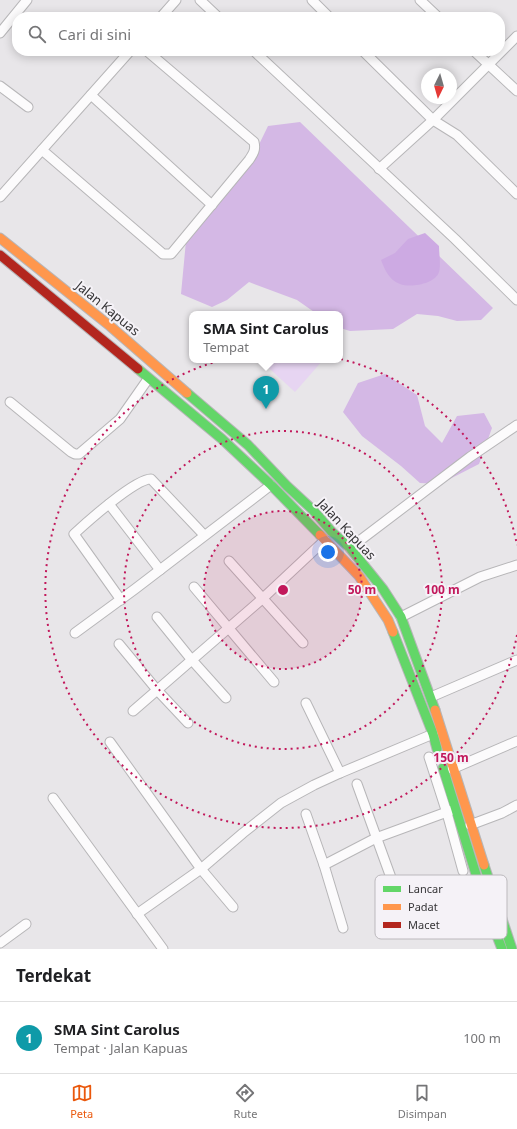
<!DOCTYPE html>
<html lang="id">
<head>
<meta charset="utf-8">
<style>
  body { margin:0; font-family:"Noto Sans",sans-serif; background:#f6f6f6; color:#202124 }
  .compass { position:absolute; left:421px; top:68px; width:36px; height:36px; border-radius:50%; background:#fff; box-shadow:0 2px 10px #0003; rotate:185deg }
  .you { position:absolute; left:328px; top:552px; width:14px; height:14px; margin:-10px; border:3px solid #fff; border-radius:50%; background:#1a73e8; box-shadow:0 0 0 6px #1a73e833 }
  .badge { display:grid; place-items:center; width:26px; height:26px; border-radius:50%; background:#ea580c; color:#fff; font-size:13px; font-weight:700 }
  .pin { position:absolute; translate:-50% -33px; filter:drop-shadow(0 1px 2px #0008) }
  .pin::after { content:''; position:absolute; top:21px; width:14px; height:12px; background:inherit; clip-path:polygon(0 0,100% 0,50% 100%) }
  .popup { position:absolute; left:189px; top:311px; width:154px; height:52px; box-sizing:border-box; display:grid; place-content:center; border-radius:8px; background:#fff; filter:drop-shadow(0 1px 3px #0005); font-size:13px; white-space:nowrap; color:#757577 }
  .popup b { font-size:15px; color:#202124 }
  .popup::after { content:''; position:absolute; left:50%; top:100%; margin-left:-8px; border:8px solid transparent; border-top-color:#fff }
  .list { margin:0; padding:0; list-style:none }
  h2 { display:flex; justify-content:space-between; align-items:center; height:52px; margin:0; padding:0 16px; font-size:17px }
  h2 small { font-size:13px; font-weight:400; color:#757577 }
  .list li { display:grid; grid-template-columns:26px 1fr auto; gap:12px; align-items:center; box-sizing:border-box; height:72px; padding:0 16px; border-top:1px solid #e0e0e0 }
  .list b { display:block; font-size:15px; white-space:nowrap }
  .list p { margin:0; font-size:13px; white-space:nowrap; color:#757577 }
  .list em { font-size:13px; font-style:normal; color:#757577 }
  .icon { flex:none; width:22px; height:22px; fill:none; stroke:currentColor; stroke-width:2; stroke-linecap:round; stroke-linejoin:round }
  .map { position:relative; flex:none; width:517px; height:949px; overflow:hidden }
  .search { position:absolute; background:#fff; box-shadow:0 2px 10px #0003; left:12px; right:12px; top:12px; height:44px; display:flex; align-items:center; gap:10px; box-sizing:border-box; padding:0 14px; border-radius:16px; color:#757577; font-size:15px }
  .sheet { height:124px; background:#fff }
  nav { display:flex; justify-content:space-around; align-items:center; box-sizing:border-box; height:56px; border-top:1px solid #e0e0e0; background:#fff; font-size:11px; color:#757577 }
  nav a { display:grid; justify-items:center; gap:2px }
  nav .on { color:#ea580c }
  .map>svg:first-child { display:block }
</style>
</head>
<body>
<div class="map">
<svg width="517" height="949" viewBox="0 0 517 949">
  <rect width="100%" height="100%" fill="#e8e6e9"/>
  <!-- green -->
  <path fill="#e7d5f2" d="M260 360H323L295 392Z"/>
  <!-- forest -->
  <g fill="#d4b8e5">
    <path d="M300 122 493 308 481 320 457 321 438 316 417 314 393 329 350 331 340 328V314H317L297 300 249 282 227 300 212 307 181 294 186 241 247 169 268 126Z"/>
    <path d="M385 374 417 395 425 426 442 443 457 416 484 413 492 428 479 464 440 484 420 483 401 466 362 436 343 412 358 383Z"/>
  </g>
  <!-- water -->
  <path fill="#cdaae3" d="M425 233 439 246C439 254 441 265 439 272 435 284 411 288 400 284 389 280 385 270 381 260L395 253 408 239Z"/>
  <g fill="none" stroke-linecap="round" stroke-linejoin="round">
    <!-- street casing -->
    <g stroke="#b7b6b8" stroke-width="11">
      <g id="street">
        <path d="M200 0 218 17"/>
        <path d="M312 0 329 17"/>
        <path d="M420 0 438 17"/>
        <path d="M161 17 176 0"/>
        <path d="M0 33 27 0"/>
        <path d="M254 51 455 239 517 300"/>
        <path d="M363 51 433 120 457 135 517 194"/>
        <path d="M474 51 517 91"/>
        <path d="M0 86 28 107"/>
        <path d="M91 95 212 205"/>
        <path d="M42 150 163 254H171L249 160C253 154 256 150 254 142L147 51"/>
        <path d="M379 169 433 120 517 36"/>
        <path d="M0 197 130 51"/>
        <path d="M10 402 71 452 75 454H79L120 419 148 379"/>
        <path d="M109 504 160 570"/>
        <path d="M350 548 470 457 517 425"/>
        <path d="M229 561 303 643"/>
        <path d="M194 587 274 682"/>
        <path d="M121 600 74 534C87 522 135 479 151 479L204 535"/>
        <path d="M157 617 191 659 226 698"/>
        <path d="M401 617 480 577 517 565"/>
        <path d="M75 633 135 589 271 485"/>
        <path d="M119 644 157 690 188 723"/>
        <path d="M431 697 517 660"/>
        <path d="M306 703 340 773"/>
        <path d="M133 711 262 599 325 540"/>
        <path d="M110 742 201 869 233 907"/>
        <path d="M429 757 447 813 463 871"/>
        <path d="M452 769 517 741"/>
        <path d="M357 784 402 908"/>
        <path d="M53 798 163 949"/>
        <path d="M306 814 324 865 376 838 455 809"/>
        <path d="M470 825 502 813 517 805"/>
        <path d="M324 865 343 928"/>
        <path d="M137 914 201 869 243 833 281 803 314 785 340 773 433 734"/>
        <path d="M0 943 26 924"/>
      </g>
    </g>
    <!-- fast casing -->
    <g stroke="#b7b6b8" stroke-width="11">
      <g id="fast">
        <path d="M138 369 222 439 271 485 320 535"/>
        <path d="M187 393 248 445 287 486 313 510 332 532 350 548 383 589 401 617 435 710"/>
        <path d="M393 632 433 734 437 749"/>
        <path d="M443 768 487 910 502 949"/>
        <path d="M484 865 512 949"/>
      </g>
    </g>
    <!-- slow casing -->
    <g stroke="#b7b6b8" stroke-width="11">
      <g id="slow">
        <path d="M0 238 110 326 187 393"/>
        <path d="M320 535 359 576 388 620 393 632"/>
        <path d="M435 710 484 865"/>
      </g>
    </g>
    <!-- jam casing -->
    <g stroke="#b7b6b8" stroke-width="11">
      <path id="jam" d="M0 255 138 369"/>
    </g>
    <!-- street -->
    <use href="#street" stroke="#fcfbfc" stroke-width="9"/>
    <!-- fast -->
    <use href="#fast" stroke="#63d668" stroke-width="9"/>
    <!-- slow -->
    <use href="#slow" stroke="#ff974d" stroke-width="9"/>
    <!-- jam -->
    <use href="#jam" stroke="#b3261e" stroke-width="9"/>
  </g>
  <!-- distance rings -->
  <circle cx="283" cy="590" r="79" fill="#c2185b" fill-opacity=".12"/>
  <g fill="none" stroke="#c2185b" stroke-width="2" stroke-dasharray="2 4">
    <circle cx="283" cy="590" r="79"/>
    <circle cx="283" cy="590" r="159"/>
    <path d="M517 635A238 238 0 1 1 517 545"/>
  </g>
  <g text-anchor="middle" stroke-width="4" stroke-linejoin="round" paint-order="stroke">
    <!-- street labels -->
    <g font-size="13" fill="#363537" stroke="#f5f2f7">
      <text transform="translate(108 308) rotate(39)" y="5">Jalan Kapuas</text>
      <text transform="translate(347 529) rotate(47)" y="5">Jalan Kapuas</text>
    </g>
  </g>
  <!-- legend -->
  <rect x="375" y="875" width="132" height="64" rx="6" fill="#f5f2f7" stroke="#bcb9bd" stroke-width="1"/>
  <rect x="383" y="886" width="18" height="6" fill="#63d668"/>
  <rect x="383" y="904" width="18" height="6" fill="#ff974d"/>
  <rect x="383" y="922" width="18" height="6" fill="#b3261e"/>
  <g font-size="11" fill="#363537">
    <text x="408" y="893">Lancar</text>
    <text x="408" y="911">Padat</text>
    <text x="408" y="929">Macet</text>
  </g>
  <circle cx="283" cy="590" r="6" fill="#c2185b" stroke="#f5f2f7" stroke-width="2"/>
  <g font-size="12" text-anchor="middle" font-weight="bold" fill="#c2185b" stroke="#f5f2f7" stroke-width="4" stroke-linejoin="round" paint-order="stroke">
    <text x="362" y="594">50 m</text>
    <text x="442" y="594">100 m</text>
    <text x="451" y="762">150 m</text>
  </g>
</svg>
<svg class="compass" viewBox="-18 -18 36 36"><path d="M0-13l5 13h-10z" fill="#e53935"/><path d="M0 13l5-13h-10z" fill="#757577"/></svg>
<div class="you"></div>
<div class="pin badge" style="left:266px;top:409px;background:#0f9aa8">1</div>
<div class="popup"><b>SMA Sint Carolus</b>Tempat</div>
<div class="search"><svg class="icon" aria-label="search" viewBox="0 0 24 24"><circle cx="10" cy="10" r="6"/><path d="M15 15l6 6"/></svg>Cari di sini</div>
</div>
<section class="sheet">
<h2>Terdekat<small></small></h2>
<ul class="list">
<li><span class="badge" style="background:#0f9aa8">1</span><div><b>SMA Sint Carolus</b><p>Tempat · Jalan Kapuas</p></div><em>100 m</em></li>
</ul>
</section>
<nav>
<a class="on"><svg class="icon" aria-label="map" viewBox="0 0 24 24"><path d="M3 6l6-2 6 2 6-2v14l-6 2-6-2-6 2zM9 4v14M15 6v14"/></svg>Peta</a>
<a><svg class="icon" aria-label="directions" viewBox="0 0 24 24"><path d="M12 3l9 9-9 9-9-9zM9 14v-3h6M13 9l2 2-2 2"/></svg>Rute</a>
<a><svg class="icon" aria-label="saved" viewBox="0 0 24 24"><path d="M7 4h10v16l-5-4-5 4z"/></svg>Disimpan</a>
</nav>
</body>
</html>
